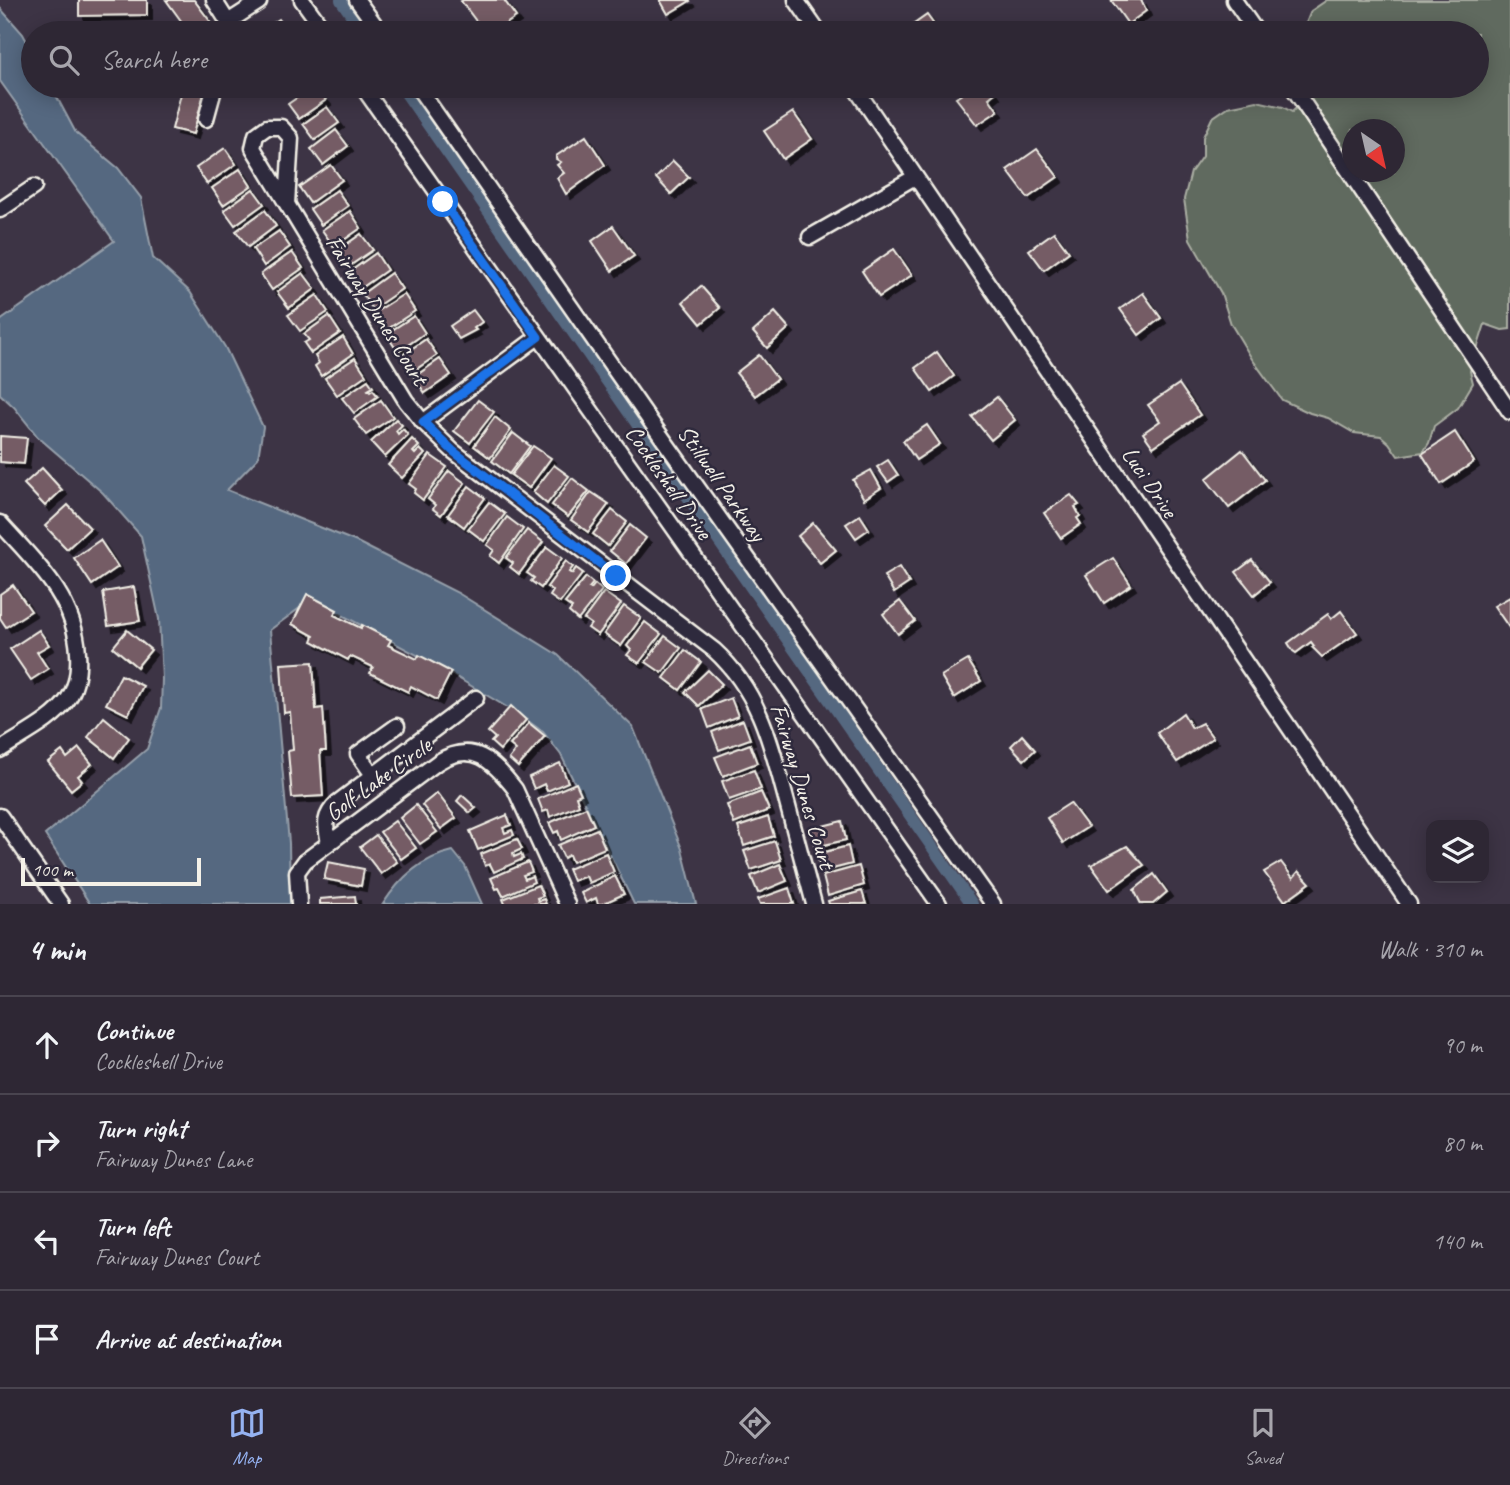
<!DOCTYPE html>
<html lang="en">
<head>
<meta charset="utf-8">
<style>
  body { margin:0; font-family:Caveat,sans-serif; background:#362f3c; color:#f1f3f6 }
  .controls { position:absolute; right:21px; bottom:21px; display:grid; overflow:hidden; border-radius:14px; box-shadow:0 4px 18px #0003 }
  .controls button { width:63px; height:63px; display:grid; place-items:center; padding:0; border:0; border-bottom:2px solid #49444f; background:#2e2734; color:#f1f3f6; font:35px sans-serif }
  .compass { position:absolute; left:1342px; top:119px; width:63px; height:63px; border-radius:50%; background:#2e2734; box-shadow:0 4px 18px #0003; rotate:146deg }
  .scale { position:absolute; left:21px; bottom:18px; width:180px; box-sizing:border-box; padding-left:7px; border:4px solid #f4f1e8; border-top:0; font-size:19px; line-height:24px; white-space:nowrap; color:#f4f1e8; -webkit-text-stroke:5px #2f2a3d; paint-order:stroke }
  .stop { position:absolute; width:21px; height:21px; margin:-16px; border:5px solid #1a73e8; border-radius:50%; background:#fff }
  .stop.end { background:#1a73e8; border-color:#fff; box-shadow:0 2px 7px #0008 }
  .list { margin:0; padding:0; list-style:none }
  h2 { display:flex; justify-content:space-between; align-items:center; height:91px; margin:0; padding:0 28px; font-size:30px }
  h2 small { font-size:23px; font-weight:400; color:#a7a5ac }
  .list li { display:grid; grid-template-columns:46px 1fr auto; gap:21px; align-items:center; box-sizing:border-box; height:98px; padding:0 28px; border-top:2px solid #49444f }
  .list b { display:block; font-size:26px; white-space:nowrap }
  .list p { margin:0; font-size:23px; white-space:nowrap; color:#a7a5ac }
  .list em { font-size:23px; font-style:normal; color:#a7a5ac }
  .icon { flex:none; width:38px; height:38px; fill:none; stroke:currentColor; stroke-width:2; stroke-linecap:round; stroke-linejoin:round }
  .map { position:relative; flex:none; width:1510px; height:904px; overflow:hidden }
  .search { position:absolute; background:#2e2734; box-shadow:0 4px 18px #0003; left:21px; right:21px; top:21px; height:77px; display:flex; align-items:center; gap:18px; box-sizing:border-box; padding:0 24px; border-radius:38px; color:#a7a5ac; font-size:26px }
  .sheet { height:483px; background:#2e2734 }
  nav { display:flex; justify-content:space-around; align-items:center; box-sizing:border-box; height:98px; border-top:2px solid #49444f; background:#2e2734; font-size:19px; color:#a7a5ac }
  nav a { display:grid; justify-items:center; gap:4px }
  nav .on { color:#95b2f1 }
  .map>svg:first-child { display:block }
</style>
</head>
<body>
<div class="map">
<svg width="1510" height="904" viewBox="0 0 1510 904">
  <defs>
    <filter id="shadow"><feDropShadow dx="5" dy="5" stdDeviation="0" flood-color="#0009"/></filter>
  </defs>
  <rect width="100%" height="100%" fill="#3d3445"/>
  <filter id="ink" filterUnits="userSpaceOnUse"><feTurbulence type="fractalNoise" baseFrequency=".0143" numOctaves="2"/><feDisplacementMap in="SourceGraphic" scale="14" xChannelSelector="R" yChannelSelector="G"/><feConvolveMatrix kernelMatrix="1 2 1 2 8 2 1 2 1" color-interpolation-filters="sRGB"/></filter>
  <g filter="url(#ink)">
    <!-- green -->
    <path fill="#616a5e" stroke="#aaaea3" stroke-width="2" fill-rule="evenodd" d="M1327 0H1510V329L1502 330 1485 324 1470 371 1473 383 1458 408 1434 426 1429 443 1423 452 1398 456 1389 443 1381 436 1354 433 1328 418 1310 413 1282 400 1252 359 1231 324 1221 293 1190 239 1184 199 1191 172 1203 155V137L1212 118 1228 107 1257 101 1283 107 1292 112 1314 90 1309 86H1477V33H1302L1311 11ZM1352 130H1394V172H1352Z"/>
    <!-- water -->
    <g fill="#556880" stroke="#959faa" stroke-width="2">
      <path d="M0 8 23 34 33 53V86H51L76 133 118 168 141 198 153 258 190 292 225 347 263 427 258 458 227 490 357 542 458 593 558 655 633 727 682 849 696 904H634L561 755 543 732 520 715 436 665 312 599 270 630 289 843 290 904H90L45 835 147 749 161 708 162 679 159 619 141 536 103 493 38 437 14 407 0 394V321L114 241 0 81Z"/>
      <path d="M453 851 465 866 482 904H383C400 878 421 858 453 851Z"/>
    </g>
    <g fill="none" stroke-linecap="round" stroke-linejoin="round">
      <!-- canal -->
      <g stroke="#556880" stroke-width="12">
        <path d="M341 0 364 33"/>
        <path d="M401 86 972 904"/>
      </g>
    </g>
    <!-- building -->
    <g fill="#745c65" stroke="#f4f1e8" stroke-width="2" filter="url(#shadow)">
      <path d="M79 0H147V15L79 16Z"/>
      <path d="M166 0H194L219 33H190Z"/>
      <path d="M463 0H504L516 17 493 33H485L461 1Z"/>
      <path d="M660 0H689L690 1 668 14Z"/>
      <path d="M1111 0H1141L1146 11 1128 24Z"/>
      <path d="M927 15 940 33H899L904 31Z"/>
      <path d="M279 19 289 33H258Z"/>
      <path d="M183 86H206L193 134 172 129Z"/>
      <path d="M314 86 326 100 299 119 288 104Z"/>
      <path d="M974 86H990L995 93 989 98 998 111 977 125 956 98Z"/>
      <path d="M327 107 339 123 315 140 303 124Z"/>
      <path d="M793 112 812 139 783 159 764 131Z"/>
      <path d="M336 130 348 146 323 165 311 149Z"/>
      <path d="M586 136 605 165 566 194 557 178 564 173 557 165 561 162 556 159V156Z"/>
      <path d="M225 148 236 164 207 184 196 168Z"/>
      <path d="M1037 149 1058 177 1028 198 1007 170Z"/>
      <path d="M673 161 689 177 671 194 656 178Z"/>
      <path d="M331 165 342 180 310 203 299 187Z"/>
      <path d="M240 169 251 186 223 205 212 188Z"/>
      <path d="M253 189 264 204 235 225 224 210Z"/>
      <path d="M337 190 348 206 321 225 310 209Z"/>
      <path d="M265 210 276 226 248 247 236 231Z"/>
      <path d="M350 211 361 228 334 247 322 230Z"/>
      <path d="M613 226 634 256 612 271 592 241Z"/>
      <path d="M279 231 290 247 264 266 253 249Z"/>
      <path d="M1054 232 1069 252 1044 270 1029 250Z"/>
      <path d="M361 234 373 250 348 267 337 251Z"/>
      <path d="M894 249 912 275 879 297 862 271Z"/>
      <path d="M292 252 303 268 272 290 261 274Z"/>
      <path d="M376 253 387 270 360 289 348 273Z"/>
      <path d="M303 273 315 289 289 308 277 292Z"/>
      <path d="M391 273 402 289 373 309 362 294Z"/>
      <path d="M701 286 720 308 701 324 683 302Z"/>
      <path d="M1143 293 1161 318 1139 335 1120 309Z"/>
      <path d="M404 294 415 311 386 330 374 313Z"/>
      <path d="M317 295 328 312 300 331 288 315Z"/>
      <path d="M473 310 482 322 474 328 476 330 459 339 450 326Z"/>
      <path d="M775 312 789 328 767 348 753 332Z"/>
      <path d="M329 316 340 333 311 353 304 343 309 340 304 334Z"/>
      <path d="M414 316 425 333 398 352 386 334Z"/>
      <path d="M343 337 353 354 321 376 315 366 319 363 315 356Z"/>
      <path d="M426 339 437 355 412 372 401 356Z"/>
      <path d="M937 352 954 376 932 392 915 368Z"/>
      <path d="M759 355 777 379 755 396 736 373Z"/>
      <path d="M355 358 366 375 337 395 325 378Z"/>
      <path d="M440 359 451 375 425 393 414 377Z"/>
      <path d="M368 380 373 387 368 390 370 392 373 390 378 396 354 413 342 398Z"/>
      <path d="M1179 384 1200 415 1153 447 1143 433 1160 421 1148 405Z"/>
      <path d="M997 397 1015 420 991 440 972 417Z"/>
      <path d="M381 400 393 417 366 435 354 419Z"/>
      <path d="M478 400 494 412 470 443 454 431Z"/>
      <path d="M495 417 511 430 490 458 474 446Z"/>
      <path d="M396 419 402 425 396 431 398 434 403 429 408 435 385 457 371 442Z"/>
      <path d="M927 425 940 444 916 460 903 441Z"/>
      <path d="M1455 432 1474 462 1441 484 1422 454Z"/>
      <path d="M513 433 530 446 509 474 492 461Z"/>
      <path d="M0 436 27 438 24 464 0 462Z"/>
      <path d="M412 439 419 446 413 452 415 454 420 449 425 454 402 478 388 465Z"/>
      <path d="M533 446 551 458 529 488 511 475Z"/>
      <path d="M1242 450 1265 480 1229 508 1206 479Z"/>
      <path d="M430 455 447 467 423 500 414 493 416 489 409 484Z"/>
      <path d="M888 460 898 475 888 482 877 467Z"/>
      <path d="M554 465 569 476 547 504 533 492Z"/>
      <path d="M42 468 62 490 45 506 24 484Z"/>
      <path d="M871 470 881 488 864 499 853 480Z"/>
      <path d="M449 471 465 483 441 515 433 509 435 505 428 499Z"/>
      <path d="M572 478 589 491 568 517 552 505Z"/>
      <path d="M469 486 485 498 464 527 448 515Z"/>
      <path d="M591 492 609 504 588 532 571 520Z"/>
      <path d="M1071 495 1079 505 1075 507 1080 516 1077 518 1081 524 1061 538 1044 513Z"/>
      <path d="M489 502 505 514 484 541 468 529Z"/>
      <path d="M68 505 90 528 67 549 45 526Z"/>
      <path d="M612 510 627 522 608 546 593 534Z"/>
      <path d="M860 515 869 529 856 538 846 524Z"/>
      <path d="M507 517 523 529 499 563 490 556 494 550 487 545Z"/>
      <path d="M813 523 836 550 820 563 798 536Z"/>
      <path d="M630 525 646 538 626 564 610 551Z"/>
      <path d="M527 530 543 542 519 574 510 567 513 563 506 558Z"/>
      <path d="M100 540 118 567 92 585 74 558Z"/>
      <path d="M547 547 562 558 541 588 531 581 534 578 527 573Z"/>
      <path d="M1113 558 1131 585 1104 603 1086 575Z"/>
      <path d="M1252 560 1270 582 1254 595 1236 572Z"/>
      <path d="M566 561 573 567 569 572 572 574 576 568 583 573 560 603 550 596 553 591 547 587Z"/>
      <path d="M899 567 909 583 894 593 884 576Z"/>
      <path d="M586 577 593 583 589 588 591 589 595 584 602 590 578 620 569 612 572 608 565 603Z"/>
      <path d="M13 585 31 611 6 627 0 618V594Z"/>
      <path d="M134 587 140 621 108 626 103 592Z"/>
      <path d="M604 592 621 604 598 635 588 628 591 624 584 619Z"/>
      <path d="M307 594 337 610 334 615 361 628 362 625 391 640 388 645 417 659 419 655 451 672 437 700 411 686 408 692 370 673 373 667 350 656 348 660 312 641 314 636 292 624Z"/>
      <path d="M1510 597V629L1494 606Z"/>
      <path d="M900 601 915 621 898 634 883 614Z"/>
      <path d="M624 606 641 618 621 646 604 634Z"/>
      <path d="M1341 611 1357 633 1322 657 1312 647 1314 646 1311 642 1296 653 1293 651 1288 643 1328 614 1331 619Z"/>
      <path d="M645 622 661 634 639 663 627 655 631 650 627 646Z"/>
      <path d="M39 630 49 645 37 652 48 669 31 680 10 649Z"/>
      <path d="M127 630 151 650 137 667 113 647Z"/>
      <path d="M665 636 681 648 662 673 646 662Z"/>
      <path d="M685 650 701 662 680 690 664 678Z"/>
      <path d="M968 660 981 681 954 698 941 676Z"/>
      <path d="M313 662 316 709 323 708 326 751H320L323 796 292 798 288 751 293 750 290 712 284 713 281 664Z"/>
      <path d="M708 670 722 684 699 706 685 692Z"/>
      <path d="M121 675 143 686 128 715 106 704Z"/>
      <path d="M731 698 738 716 709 728 702 709Z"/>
      <path d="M511 706 526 720 500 750 491 742 495 738 488 732Z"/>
      <path d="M1183 713 1192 728 1202 723 1213 738 1177 762 1157 733Z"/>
      <path d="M104 717 129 738 114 758 88 737Z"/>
      <path d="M743 720 750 739 719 750 712 732Z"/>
      <path d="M529 723 545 736 518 767 509 759 516 750 510 745Z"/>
      <path d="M1022 735 1035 750 1024 760 1011 746Z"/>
      <path d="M750 744 757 763 723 776 715 757Z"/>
      <path d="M79 748 92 764 78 776 82 781 71 790 48 762 62 751 67 758Z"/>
      <path d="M560 763 568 782 547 791 544 784 534 789 529 777Z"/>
      <path d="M754 770 761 789 729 800 722 781Z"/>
      <path d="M576 783 581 794 576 796 579 805 550 817 548 810 543 812 538 799Z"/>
      <path d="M761 792 769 810 734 824 727 805Z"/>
      <path d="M437 793 456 818 441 829 422 805Z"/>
      <path d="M462 795 476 808 470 813 457 801Z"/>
      <path d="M1070 803 1088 827 1063 843 1047 818Z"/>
      <path d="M416 805 437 832 420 844 400 818Z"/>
      <path d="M586 807 594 825 561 840 558 831 554 833 549 823Z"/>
      <path d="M507 815 511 825 503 828 505 833 512 830 514 835 478 850 470 831Z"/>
      <path d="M768 817 774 836 744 846 738 827Z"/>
      <path d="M395 821 416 848 401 859 380 832Z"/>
      <path d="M842 821 846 840 815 847 811 829Z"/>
      <path d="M597 829 605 848 572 862 569 855 564 858 558 845Z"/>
      <path d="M376 835 397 862 381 874 360 847Z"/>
      <path d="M517 839 522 849 513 853 514 857 521 854 523 859 494 872 490 864 485 866 481 854Z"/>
      <path d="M775 841 781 860 751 870 744 851Z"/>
      <path d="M848 846 852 864 821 872 817 854Z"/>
      <path d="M1127 846 1144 865 1109 890 1091 865Z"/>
      <path d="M606 853 614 872 589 883 586 876 573 881 568 869Z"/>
      <path d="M328 862 364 869 361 886 324 879Z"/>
      <path d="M528 862 532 872 523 875 525 879 532 876 534 882 503 896 499 888 496 889 491 878Z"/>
      <path d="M1281 862 1293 878 1299 871 1310 883 1285 901 1264 872Z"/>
      <path d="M780 864 787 881 758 893 751 876Z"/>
      <path d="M859 866 864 885 828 896 823 876Z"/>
      <path d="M1154 874 1167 892 1153 904H1141L1134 890Z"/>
      <path d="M615 876 624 894 602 904H598L596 898 586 903 581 893Z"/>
      <path d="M538 885 543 896 537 898 538 901 544 899 546 904H505L503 899Z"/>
      <path d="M789 888 794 904H760L758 899Z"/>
      <path d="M862 891 866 904H829L828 901Z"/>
      <path d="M355 896 356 904H320V899Z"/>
    </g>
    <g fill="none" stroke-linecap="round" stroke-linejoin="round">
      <!-- minor casing -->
      <g stroke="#f4f1e8" stroke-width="19">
        <g id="minor">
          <path d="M214 0 235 33"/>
          <path d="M302 0 326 33"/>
          <path d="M357 0 381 33"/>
          <path d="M796 0 819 33"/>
          <path d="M1234 0 1257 33"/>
          <path d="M228 22 259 2"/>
          <path d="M362 86 939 904"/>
          <path d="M417 86 651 422 993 904"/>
          <path d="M854 86 1409 904"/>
          <path d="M1292 86 1510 412"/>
          <path d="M206 119 215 86"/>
          <path d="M267 127H281L291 138 287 204 253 148 256 135Z"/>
          <path d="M287 204 406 401 423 422 453 451 714 650C759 691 771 743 786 799 795 834 805 869 814 904"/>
          <path d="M0 210 34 187"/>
          <path d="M810 237 915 177"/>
          <path d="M423 422 538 337"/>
          <path d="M0 523C35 562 75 597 78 653 79 669 78 685 68 699 53 721 22 735 0 750"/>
          <path d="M373 775 358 754 397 726"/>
          <path d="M0 816 61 904"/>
          <path d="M329 843C325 824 323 816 338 802L476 698"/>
          <path d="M299 904 297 872 305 861 438 762C473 740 493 761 515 789L567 904"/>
        </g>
      </g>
      <!-- minor -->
      <use href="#minor" stroke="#2f2a3d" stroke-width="14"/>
    </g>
  </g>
  <g fill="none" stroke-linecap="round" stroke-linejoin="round" filter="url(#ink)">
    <!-- route -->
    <path stroke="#1a73e8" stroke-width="9" d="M443 202 538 337 423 422 453 451 616 576"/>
  </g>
  <g text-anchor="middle" stroke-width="5" stroke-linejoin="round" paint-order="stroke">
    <!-- street labels -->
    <g font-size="24" fill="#f4f1e8" stroke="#2f2a3d">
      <text transform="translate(377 310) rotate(58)" y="8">Fairway Dunes Court</text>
      <text transform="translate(669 482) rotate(55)" y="8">Cockleshell Drive</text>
      <text transform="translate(1150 482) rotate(56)" y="8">Luci Drive</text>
      <text transform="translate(722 483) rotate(55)" y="8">Stillwell Parkway</text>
      <text transform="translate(378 779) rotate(-36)" y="8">Golf Lake Circle</text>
      <text transform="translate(803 786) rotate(73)" y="8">Fairway Dunes Court</text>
    </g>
  </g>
</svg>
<div class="controls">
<button><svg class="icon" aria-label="layers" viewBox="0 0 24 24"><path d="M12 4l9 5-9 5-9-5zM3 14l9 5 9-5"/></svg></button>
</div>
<svg class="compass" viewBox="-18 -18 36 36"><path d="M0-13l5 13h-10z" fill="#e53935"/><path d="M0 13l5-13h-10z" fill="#a7a5ac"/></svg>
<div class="scale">100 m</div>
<div class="stop" style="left:443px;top:202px"></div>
<div class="stop end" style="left:616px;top:576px"></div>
<div class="search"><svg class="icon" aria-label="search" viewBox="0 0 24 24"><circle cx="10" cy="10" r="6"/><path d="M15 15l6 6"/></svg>Search here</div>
</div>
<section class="sheet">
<h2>4 min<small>Walk · 310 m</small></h2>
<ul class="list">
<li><svg class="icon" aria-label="ahead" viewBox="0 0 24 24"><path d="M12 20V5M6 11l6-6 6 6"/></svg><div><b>Continue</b><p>Cockleshell Drive</p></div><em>90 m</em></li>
<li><svg class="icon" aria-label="right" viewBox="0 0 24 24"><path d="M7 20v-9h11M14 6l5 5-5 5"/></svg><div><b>Turn right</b><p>Fairway Dunes Lane</p></div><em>80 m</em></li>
<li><svg class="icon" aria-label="left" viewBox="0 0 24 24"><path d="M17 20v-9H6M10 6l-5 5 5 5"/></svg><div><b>Turn left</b><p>Fairway Dunes Court</p></div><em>140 m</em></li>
<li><svg class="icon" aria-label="arrive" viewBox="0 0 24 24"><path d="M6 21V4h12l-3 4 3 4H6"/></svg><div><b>Arrive at destination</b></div></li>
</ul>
</section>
<nav>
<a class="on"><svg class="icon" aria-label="map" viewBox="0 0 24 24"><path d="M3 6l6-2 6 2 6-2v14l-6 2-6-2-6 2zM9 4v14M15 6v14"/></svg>Map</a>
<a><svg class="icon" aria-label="directions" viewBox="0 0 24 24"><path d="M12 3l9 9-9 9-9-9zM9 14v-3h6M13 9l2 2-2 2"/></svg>Directions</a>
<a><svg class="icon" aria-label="saved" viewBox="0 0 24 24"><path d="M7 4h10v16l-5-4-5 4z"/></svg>Saved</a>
</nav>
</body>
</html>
